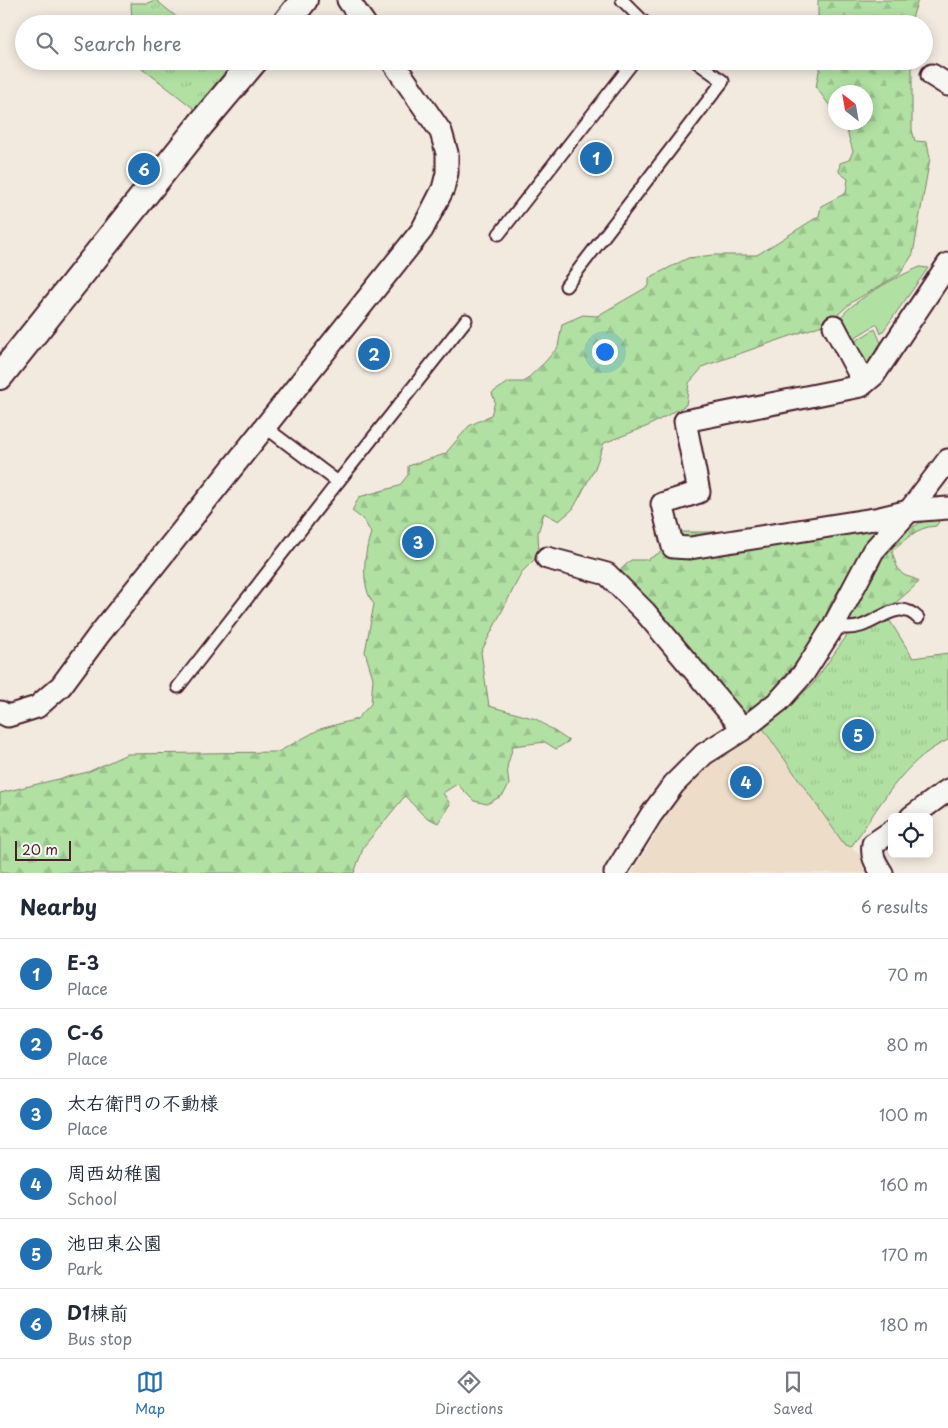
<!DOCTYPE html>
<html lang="en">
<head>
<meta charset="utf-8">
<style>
  body { margin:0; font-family:"Playpen Sans","Klee One",sans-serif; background:#f6f6f7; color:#1f2937 }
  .controls { position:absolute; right:15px; bottom:15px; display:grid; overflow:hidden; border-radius:8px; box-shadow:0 2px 12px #0003 }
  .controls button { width:45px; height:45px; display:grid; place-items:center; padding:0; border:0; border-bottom:1px solid #e0e1e3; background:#fff; color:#1f2937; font:25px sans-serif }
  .compass { position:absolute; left:828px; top:85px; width:45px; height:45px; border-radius:50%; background:#fff; box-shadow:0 2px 12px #0003; rotate:329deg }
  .scale { position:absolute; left:15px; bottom:12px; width:56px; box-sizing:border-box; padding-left:5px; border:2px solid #4a1f2b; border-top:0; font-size:14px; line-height:18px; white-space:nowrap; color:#4a1f2b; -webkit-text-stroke:4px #f6f6f2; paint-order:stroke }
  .you { position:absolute; left:604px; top:351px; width:18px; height:18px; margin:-12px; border:4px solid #fff; border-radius:50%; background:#1a73e8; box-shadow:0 0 0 8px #1a73e833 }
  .badge { display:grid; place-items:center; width:32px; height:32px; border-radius:50%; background:#1f6fb2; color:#fff; font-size:16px; font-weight:700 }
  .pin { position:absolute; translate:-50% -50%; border:2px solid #fff; box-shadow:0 1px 5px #0006 }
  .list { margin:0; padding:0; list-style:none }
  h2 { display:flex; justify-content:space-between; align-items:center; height:65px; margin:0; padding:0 20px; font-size:21px }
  h2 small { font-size:16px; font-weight:400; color:#747a83 }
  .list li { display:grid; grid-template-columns:32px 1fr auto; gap:15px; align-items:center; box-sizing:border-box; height:70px; padding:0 20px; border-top:1px solid #e0e1e3 }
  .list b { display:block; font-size:19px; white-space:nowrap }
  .list p { margin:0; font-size:16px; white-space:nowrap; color:#747a83 }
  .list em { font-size:16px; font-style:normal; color:#747a83 }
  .icon { flex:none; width:28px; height:28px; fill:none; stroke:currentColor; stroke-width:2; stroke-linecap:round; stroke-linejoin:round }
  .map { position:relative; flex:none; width:948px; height:873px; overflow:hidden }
  .search { position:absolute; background:#fff; box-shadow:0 2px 12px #0003; left:15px; right:15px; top:15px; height:55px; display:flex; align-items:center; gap:12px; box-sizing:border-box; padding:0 18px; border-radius:28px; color:#747a83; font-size:19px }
  .sheet { height:485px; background:#fff }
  nav { display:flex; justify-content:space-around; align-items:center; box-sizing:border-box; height:70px; border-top:1px solid #e0e1e3; background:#fff; font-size:14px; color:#747a83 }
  nav a { display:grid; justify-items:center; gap:2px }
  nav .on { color:#1f6fb2 }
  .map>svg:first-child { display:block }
</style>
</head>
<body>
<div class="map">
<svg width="948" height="873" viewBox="0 0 948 873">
  <defs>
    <pattern id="forest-firs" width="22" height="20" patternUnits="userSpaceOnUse" patternTransform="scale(1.25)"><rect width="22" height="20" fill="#b0e1a2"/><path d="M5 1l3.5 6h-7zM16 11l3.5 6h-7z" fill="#99c18c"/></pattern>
    <pattern id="park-tufts" width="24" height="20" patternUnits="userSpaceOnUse" patternTransform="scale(1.25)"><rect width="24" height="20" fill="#b0e1a2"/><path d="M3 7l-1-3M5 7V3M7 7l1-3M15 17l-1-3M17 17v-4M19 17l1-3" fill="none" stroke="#99c18c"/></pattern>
  </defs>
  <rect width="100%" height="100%" fill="#f2eadf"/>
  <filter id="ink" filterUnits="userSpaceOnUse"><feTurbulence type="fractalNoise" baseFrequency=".02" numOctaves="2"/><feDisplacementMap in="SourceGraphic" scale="10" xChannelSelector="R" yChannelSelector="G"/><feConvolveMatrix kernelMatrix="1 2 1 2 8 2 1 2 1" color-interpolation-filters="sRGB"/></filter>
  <g filter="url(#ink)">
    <!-- built -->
    <path fill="#eddcc8" d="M764 730 844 844 851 847 864 859 873 873H632L673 805 711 759Z"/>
    <!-- grass -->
    <g fill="#b0e1a2" stroke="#7d8066">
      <path d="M920 267 928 268 881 334 877 324 852 339 840 318C856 298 896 277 920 267Z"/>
      <path d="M875 329 882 345 867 366 854 342Z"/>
    </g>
    <!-- forest -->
    <g fill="url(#forest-firs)" stroke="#7d8066">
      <path d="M818 0H918L910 24H822L818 20Z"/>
      <path d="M821 61H903L912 67V130L915 141 927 142 930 158 913 254 900 274 852 302 828 323 704 366 689 383 686 405 648 426 604 443 595 468 573 509 559 521 544 513 538 533 539 555 522 572 481 652 489 706 536 719 569 741 556 749 545 742 513 746 507 767 509 785 503 795 487 804 474 801 457 784 443 793 450 804 438 823 424 816 405 796 364 846 354 873H0V793L88 772 127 754 278 752 320 729 357 719 371 704 373 678 365 652 374 604C360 587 364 553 371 533L364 520 352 511 359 497 399 486 408 475V466L445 454 469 426 491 415 495 402 492 393 509 382H524L545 362 558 347 562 324 583 315 597 316 649 286V278L688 258 713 255H757L819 216 821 206 846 193 848 179 839 172 840 163 849 160 853 151 846 128 842 123 866 122V92H836L835 113 816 87Z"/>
      <path d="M930 519H935L939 522 936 526C916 527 906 539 892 552 895 560 897 571 904 575 910 578 914 577 919 582 905 595 871 627 851 623L849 618 867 575 879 567 881 562 879 558C885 542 914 524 930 519Z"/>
      <path d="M880 528 858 557 832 601 819 629 799 659 761 704 740 716 617 573 631 560H647L666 549 678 532H718L742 546Z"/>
    </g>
    <!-- park -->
    <g fill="url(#park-tufts)" stroke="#7d8066">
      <path d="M156 0 185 24H132L131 3H147Z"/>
      <path d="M133 61H237L197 111Z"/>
      <path d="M890 621 913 658 948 653V740C903 760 878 809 851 847L844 844 762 727 812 685 848 634Z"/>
    </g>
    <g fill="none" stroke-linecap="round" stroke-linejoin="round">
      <!-- service casing -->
      <g stroke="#4a1f2b" stroke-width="15">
        <g id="service">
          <path d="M622 0 646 24"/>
          <path d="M499 234 634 61"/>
          <path d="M566 286 723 81 695 61"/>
          <path d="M338 482 466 320"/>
          <path d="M833 627C843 628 852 629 861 626 882 619 899 599 918 618"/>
          <path d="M178 687 338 482 265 427"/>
        </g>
      </g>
      <!-- minor casing -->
      <g stroke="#4a1f2b" stroke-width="25">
        <g id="minor">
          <path d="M348 0 365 24"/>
          <path d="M932 75 948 85"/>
          <path d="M948 264 874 375 861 386 685 421 699 492 662 504 673 547 690 548 880 518 909 511 948 508"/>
          <path d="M834 326 864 383"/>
          <path d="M547 558 607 574 645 612 739 724"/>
          <path d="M0 712 8 716 37 707 61 686 98 636 422 230 443 189 447 173V153L441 132 392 61"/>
          <path d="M911 817 948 790"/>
          <path d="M615 873 651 815 674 784 704 754 742 730 779 701 803 674 833 627 873 551 909 511 948 460"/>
          <path d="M882 873C876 863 871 857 873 844L892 831"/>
        </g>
      </g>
      <!-- tertiary casing -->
      <g stroke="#4a1f2b" stroke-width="30">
        <g id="tertiary">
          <path d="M285 24 304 0"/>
          <path d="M0 376 201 124 254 61"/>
        </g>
      </g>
      <!-- service -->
      <use href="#service" stroke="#f6f6f2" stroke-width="11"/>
      <!-- minor -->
      <use href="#minor" stroke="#f6f6f2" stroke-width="21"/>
      <!-- tertiary -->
      <use href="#tertiary" stroke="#f6f6f2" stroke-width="26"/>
    </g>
  </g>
</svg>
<div class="controls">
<button><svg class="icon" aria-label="locate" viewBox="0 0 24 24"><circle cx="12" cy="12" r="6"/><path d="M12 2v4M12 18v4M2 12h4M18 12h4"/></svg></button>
</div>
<svg class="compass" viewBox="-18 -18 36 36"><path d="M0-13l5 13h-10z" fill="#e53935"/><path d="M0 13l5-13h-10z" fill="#747a83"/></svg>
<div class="scale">20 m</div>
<div class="you"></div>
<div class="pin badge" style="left:596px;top:158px">1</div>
<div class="pin badge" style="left:374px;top:354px">2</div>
<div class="pin badge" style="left:418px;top:542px">3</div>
<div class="pin badge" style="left:746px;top:782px">4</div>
<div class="pin badge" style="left:858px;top:735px">5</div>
<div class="pin badge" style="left:144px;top:169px">6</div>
<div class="search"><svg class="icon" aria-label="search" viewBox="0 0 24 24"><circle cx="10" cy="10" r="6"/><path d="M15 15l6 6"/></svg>Search here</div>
</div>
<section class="sheet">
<h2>Nearby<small>6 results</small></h2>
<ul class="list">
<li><span class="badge">1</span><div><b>E-3</b><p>Place</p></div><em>70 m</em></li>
<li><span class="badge">2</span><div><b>C-6</b><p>Place</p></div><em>80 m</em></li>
<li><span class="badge">3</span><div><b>太右衛門の不動様</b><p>Place</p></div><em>100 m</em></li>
<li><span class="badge">4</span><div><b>周西幼稚園</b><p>School</p></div><em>160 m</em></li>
<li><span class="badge">5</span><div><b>池田東公園</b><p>Park</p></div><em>170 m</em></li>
<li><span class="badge">6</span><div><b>D1棟前</b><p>Bus stop</p></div><em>180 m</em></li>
</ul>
</section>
<nav>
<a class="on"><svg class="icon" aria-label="map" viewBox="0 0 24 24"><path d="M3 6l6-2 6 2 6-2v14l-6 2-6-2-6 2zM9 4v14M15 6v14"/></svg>Map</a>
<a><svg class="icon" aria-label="directions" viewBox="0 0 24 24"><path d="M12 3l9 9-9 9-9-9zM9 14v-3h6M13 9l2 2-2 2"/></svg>Directions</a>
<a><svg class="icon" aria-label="saved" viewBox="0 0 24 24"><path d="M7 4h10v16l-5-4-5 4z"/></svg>Saved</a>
</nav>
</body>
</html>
